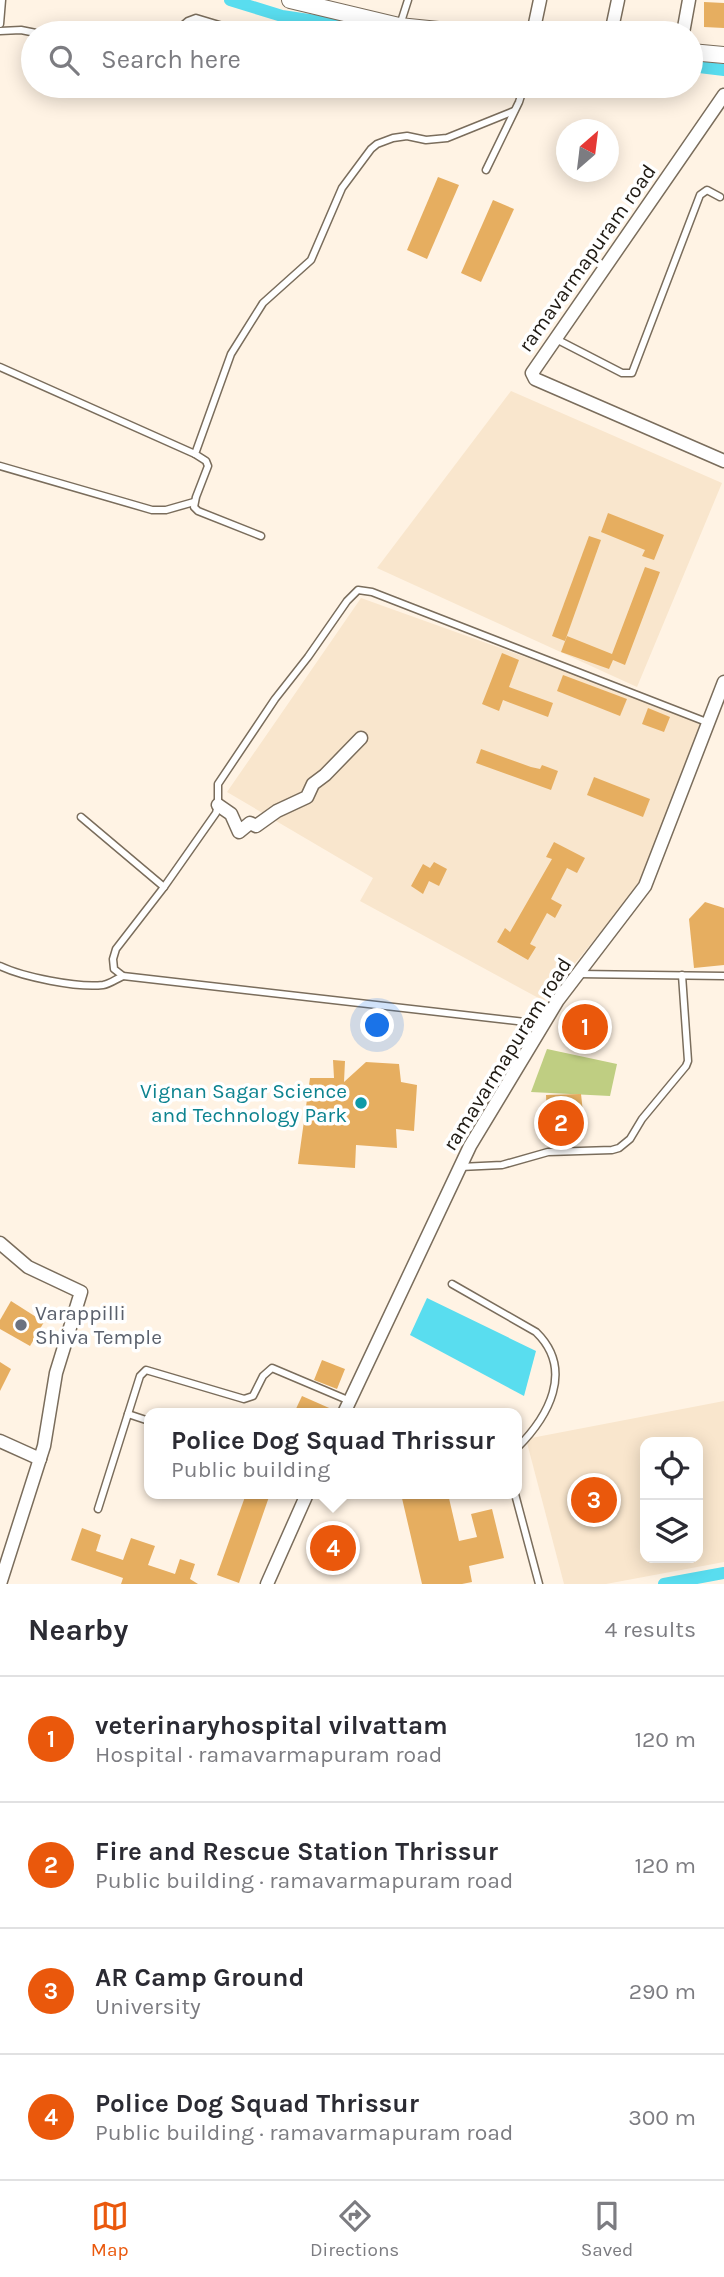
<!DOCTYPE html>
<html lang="en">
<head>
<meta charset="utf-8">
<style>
  body { margin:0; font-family:Karla,sans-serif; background:#f2f2f3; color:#2b2b33 }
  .controls { position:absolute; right:21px; bottom:21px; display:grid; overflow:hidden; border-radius:14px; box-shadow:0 4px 18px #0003 }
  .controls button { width:63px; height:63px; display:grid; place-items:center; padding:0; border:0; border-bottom:2px solid #e1e1e2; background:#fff; color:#2b2b33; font:35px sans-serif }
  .compass { position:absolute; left:556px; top:119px; width:63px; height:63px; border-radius:50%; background:#fff; box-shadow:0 4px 18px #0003; rotate:28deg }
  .you { position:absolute; left:378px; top:1026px; width:24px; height:24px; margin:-18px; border:5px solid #fff; border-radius:50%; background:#1a73e8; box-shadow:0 0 0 10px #1a73e833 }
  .badge { display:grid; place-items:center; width:46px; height:46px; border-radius:50%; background:#ea580c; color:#fff; font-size:23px; font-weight:700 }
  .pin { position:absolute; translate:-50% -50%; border:4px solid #fff; box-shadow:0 2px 7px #0006 }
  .popup { position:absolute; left:144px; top:1408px; width:378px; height:91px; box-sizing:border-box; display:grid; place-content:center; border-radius:14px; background:#fff; filter:drop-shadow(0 2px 5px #0005); font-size:23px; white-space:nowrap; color:#7c7c81 }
  .popup b { font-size:26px; color:#2b2b33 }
  .popup::after { content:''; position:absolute; left:50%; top:100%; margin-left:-14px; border:14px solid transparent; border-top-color:#fff }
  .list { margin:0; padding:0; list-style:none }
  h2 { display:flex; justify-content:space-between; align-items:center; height:91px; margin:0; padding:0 28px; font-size:30px }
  h2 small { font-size:23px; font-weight:400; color:#7c7c81 }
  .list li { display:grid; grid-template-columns:46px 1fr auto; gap:21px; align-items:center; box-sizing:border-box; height:126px; padding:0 28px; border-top:2px solid #e1e1e2 }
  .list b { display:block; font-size:26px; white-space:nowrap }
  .list p { margin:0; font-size:23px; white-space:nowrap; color:#7c7c81 }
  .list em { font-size:23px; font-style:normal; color:#7c7c81 }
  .icon { flex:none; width:38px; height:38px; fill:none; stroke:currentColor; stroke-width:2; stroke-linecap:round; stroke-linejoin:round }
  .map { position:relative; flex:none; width:724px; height:1584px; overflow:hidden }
  .search { position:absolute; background:#fff; box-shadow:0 4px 18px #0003; left:21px; right:21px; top:21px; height:77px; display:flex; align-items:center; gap:18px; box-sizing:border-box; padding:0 24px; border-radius:38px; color:#7c7c81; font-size:26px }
  .sheet { height:595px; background:#fff }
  nav { display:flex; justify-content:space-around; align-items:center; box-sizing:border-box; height:98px; border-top:2px solid #e1e1e2; background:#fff; font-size:19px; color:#7c7c81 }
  nav a { display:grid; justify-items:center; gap:4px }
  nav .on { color:#ea580c }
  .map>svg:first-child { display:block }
</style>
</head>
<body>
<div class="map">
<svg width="724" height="1584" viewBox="0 0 724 1584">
  <rect width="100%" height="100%" fill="#fff3e4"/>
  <!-- built -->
  <g fill="#f9e6cd" fill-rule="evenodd">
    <path d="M511 391 722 483 637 687 377 568Z"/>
    <path d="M361 598 707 722 636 889 544 1001 360 901 373 878 227 792Z"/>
    <path d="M724 1401V1562L606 1584H564L526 1439ZM645 1442H698V1558H645Z"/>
  </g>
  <!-- medical -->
  <path fill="#f8e4f3" d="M577 1012 603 1024 595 1042 566 1029Z"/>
  <!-- green -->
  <path fill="#bfce82" d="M547 1049 617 1064 610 1096 531 1092Z"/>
  <!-- water -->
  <path fill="#59ddef" d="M427 1298 536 1351 524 1396 410 1335Z"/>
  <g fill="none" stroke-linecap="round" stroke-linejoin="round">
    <!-- canal -->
    <g stroke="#59ddef" stroke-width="12">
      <path d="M230 0 282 16 396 33"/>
      <path d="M691 66 724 70"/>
      <path d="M664 1584 724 1573"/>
    </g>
  </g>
  <!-- building -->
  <g fill="#e6ae60">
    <path d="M704 2 724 3V28L704 27Z"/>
    <path d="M438 177 459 185 427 259 407 250Z"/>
    <path d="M493 200 514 209 481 282 461 273Z"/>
    <path d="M608 513 664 535 654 560 642 556 645 550 601 532Z"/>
    <path d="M589 536 601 540 565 641 552 636Z"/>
    <path d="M645 567 660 572 625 665 613 660 609 669 561 652 567 636 612 654Z"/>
    <path d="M502 653 519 660 509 687 553 703 548 717 503 700 499 711 482 704Z"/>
    <path d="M563 675 627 699 620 716 557 691Z"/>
    <path d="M648 708 670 717 664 732 642 724Z"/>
    <path d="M481 749 531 767 540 769 542 765 558 771 551 790 476 763Z"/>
    <path d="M594 777 650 799 643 817 587 795Z"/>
    <path d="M554 842 585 858 577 873 567 868 551 899 562 905 555 918 547 913 530 944 536 947 528 960 497 942 505 928 510 932 552 859 546 857Z"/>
    <path d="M434 862 447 869 439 886 429 881 423 894 411 886 423 864 430 868Z"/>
    <path d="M705 902 724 908V965L694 968 689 919Z"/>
    <path d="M333 1060 345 1061 344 1082 366 1062 399 1064 401 1082 417 1085 414 1131 396 1129 397 1148 356 1145 355 1168 298 1164 310 1078H334Z"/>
    <path d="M581 1094 583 1112H574L575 1135 548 1137 546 1095Z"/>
    <path d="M11 1301 44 1322 30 1346 0 1329V1320Z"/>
    <path d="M322 1360 345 1369 337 1389 314 1380Z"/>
    <path d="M0 1362 11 1369 0 1391Z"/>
    <path d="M302 1396 336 1411 335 1413H294Z"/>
    <path d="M246 1494H270L239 1583 217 1575Z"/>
    <path d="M401 1494H448L459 1541 477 1537 471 1514 492 1509 504 1558 469 1566 472 1582 462 1584H422Z"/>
    <path d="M82 1528 101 1535 96 1551 123 1560 131 1538 155 1546 148 1565 175 1574 180 1559 195 1564 190 1579 198 1584H121L123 1578 71 1560Z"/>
  </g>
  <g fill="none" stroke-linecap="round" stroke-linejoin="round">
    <!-- service casing -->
    <g stroke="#7a6d5c" stroke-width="9">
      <g id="service">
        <path d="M0 24 2 0"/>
        <path d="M400 25 408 0"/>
        <path d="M0 31 21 30 36 33"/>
        <path d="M174 33 188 21 196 18 246 33"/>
        <path d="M486 170 519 102 524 86"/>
        <path d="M556 339 622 373H632L700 195 707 190 720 197"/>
        <path d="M0 367 195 454"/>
        <path d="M0 466 152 510H166L194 502"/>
        <path d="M261 536 198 511 194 507 196 497 208 466 206 461 195 454 231 354 263 303 311 260 342 188 371 149 377 144 393 138 407 136 426 140 447 138 514 111"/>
        <path d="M81 817 164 887"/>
        <path d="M0 966C23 977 77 988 103 985 110 984 116 979 123 976"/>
        <path d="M578 974 724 976"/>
        <path d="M543 1024 123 976 114 969 113 959 116 949 164 887 216 813 218 805V784L275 699 308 657 347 601 358 590 372 592 709 723"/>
        <path d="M460 1167 502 1165 548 1152 612 1150 619 1148 630 1139 642 1119 686 1066 688 1061 682 975"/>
        <path d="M452 1284 536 1332C575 1370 548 1417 517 1448"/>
        <path d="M128 1414 149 1421"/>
        <path d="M515 1494 539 1584"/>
        <path d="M98 1509 140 1376 146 1370 244 1399 253 1396 263 1376 272 1368 350 1401"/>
      </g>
    </g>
    <!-- minor casing -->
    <g stroke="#7a6d5c" stroke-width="15">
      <g id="minor">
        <path d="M533 33 540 0"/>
        <path d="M611 33 618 0"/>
        <path d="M683 33 689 0"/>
        <path d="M724 95 532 373 535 379 724 461"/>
        <path d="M218 805 231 814 239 832 250 823 256 826 277 811 307 797 313 784 325 775 361 738"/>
        <path d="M0 1243 28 1267 81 1292 56 1373 44 1446 0 1584"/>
        <path d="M344 1413 470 1146 558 1000 645 886 724 682"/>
        <path d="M0 1441 40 1459"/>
        <path d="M267 1584 307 1494"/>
      </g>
    </g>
    <!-- tertiary casing -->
    <g stroke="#7a6d5c" stroke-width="18">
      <g id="tertiary">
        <path d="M290 0 399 26 468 33"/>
        <path d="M691 52 724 55"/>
      </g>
    </g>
    <!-- service -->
    <use href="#service" stroke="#fff" stroke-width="6"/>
    <!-- minor -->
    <use href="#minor" stroke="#fff" stroke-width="12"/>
    <!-- tertiary -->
    <use href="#tertiary" stroke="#fff" stroke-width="16"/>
  </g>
  <!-- markers -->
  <circle fill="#0f9aa8" stroke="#fff" stroke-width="2.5" cx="361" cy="1103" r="7"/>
  <circle fill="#6b7280" stroke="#fff" stroke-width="2.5" cx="21" cy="1325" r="7"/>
  <g text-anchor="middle" stroke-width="7" stroke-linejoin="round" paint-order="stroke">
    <!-- street labels -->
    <g font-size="21" fill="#1f1a13" stroke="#fff">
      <text transform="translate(587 258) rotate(-55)" y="7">ramavarmapuram road</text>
      <text transform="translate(507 1054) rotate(-58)" y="7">ramavarmapuram road</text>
    </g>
    <!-- culture labels -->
    <g font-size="21" fill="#0d838f" stroke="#fff" text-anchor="end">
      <text x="347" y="1098">Vignan Sagar Science<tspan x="347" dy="24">and Technology Park</tspan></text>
    </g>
    <!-- worship labels -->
    <g font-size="21" fill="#5b616d" stroke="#fff" text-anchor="start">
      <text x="35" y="1320">Varappilli<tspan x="35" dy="24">Shiva Temple</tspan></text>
    </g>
  </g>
</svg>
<div class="controls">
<button><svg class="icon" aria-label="locate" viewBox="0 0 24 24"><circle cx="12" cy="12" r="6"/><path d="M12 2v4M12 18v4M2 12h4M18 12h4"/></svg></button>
<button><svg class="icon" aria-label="layers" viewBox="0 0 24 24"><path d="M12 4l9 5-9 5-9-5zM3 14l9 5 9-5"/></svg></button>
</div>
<svg class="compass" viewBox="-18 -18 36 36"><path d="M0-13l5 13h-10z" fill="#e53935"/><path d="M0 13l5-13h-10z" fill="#7c7c81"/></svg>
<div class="you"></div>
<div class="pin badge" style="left:585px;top:1027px">1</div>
<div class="pin badge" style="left:561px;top:1123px">2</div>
<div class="pin badge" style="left:594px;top:1500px">3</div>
<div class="pin badge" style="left:333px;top:1548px">4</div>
<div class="popup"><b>Police Dog Squad Thrissur</b>Public building</div>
<div class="search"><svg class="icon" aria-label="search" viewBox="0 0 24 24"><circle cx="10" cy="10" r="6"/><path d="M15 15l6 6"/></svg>Search here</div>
</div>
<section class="sheet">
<h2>Nearby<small>4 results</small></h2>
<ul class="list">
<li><span class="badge">1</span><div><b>veterinaryhospital vilvattam</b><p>Hospital · ramavarmapuram road</p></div><em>120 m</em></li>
<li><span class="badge">2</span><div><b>Fire and Rescue Station Thrissur</b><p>Public building · ramavarmapuram road</p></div><em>120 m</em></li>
<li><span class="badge">3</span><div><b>AR Camp Ground</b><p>University</p></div><em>290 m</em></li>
<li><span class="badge">4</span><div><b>Police Dog Squad Thrissur</b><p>Public building · ramavarmapuram road</p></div><em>300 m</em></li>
</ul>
</section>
<nav>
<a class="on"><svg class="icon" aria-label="map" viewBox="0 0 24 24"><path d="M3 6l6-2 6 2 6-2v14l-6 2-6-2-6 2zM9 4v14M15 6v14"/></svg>Map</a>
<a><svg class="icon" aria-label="directions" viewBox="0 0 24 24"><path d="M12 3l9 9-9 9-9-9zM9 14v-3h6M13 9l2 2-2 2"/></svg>Directions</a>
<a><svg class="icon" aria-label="saved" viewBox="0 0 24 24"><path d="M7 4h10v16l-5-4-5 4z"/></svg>Saved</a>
</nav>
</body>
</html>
